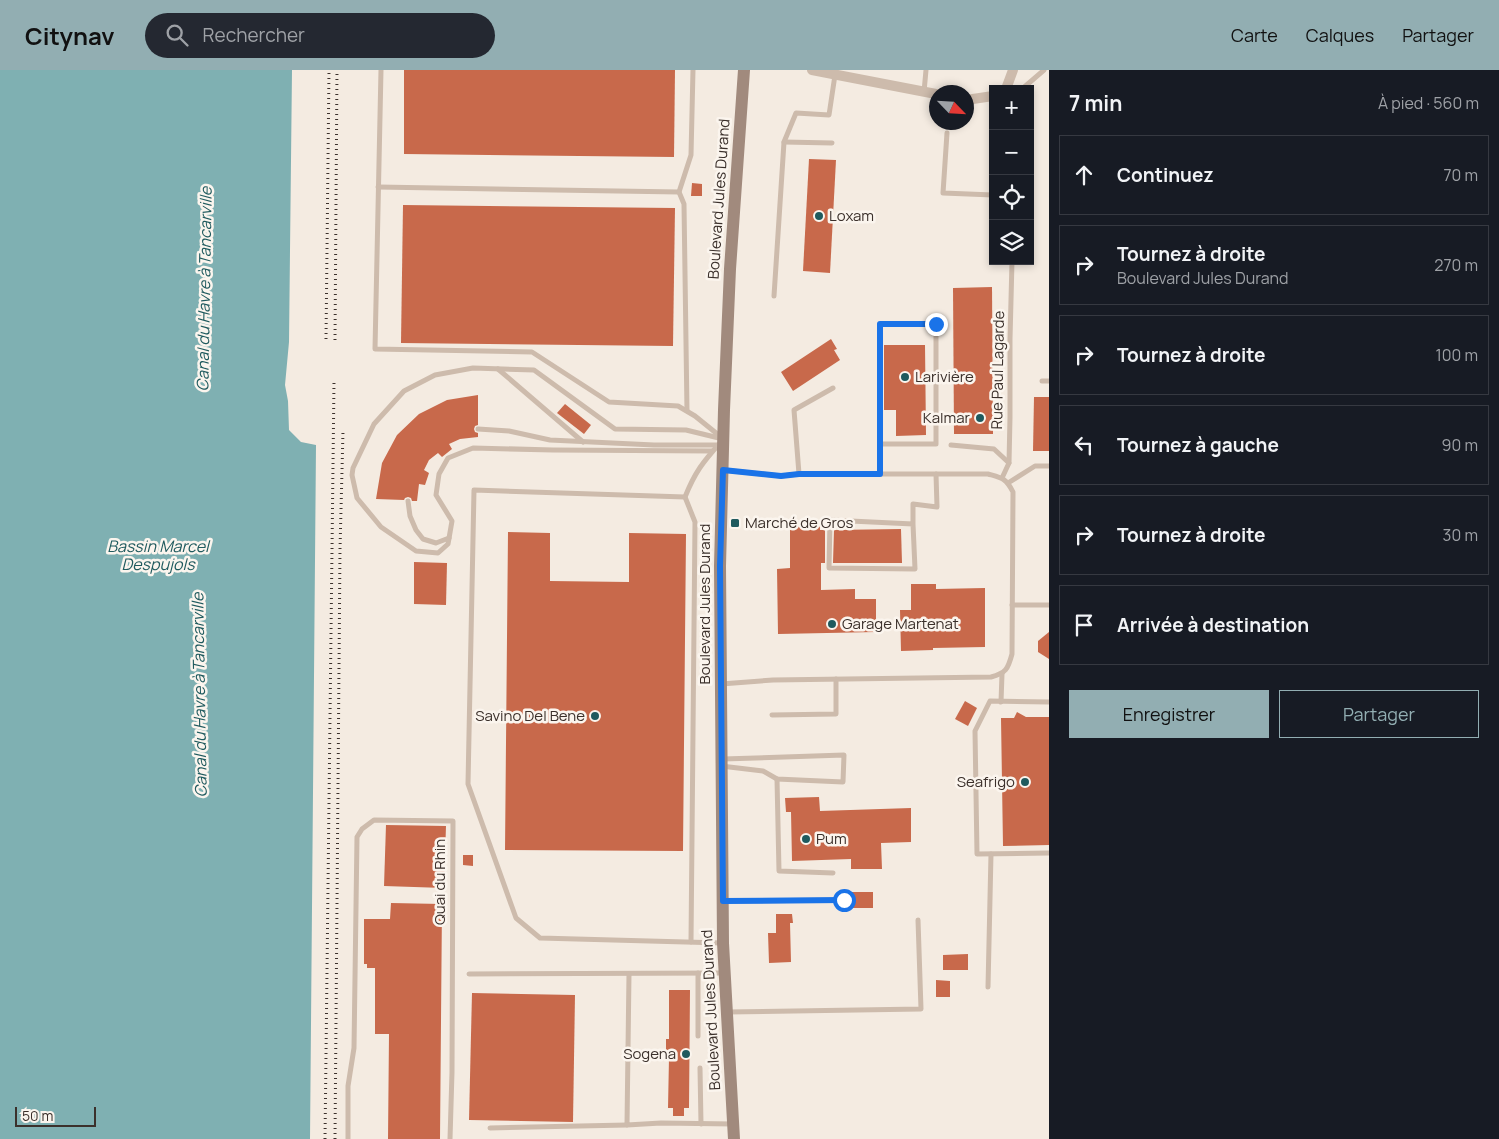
<!DOCTYPE html>
<html lang="fr">
<head>
<meta charset="utf-8">
<style>
  body { margin:0; font-family:Manrope,sans-serif; background:#242831; color:#f1f3f6 }
  .controls { position:absolute; right:15px; top:15px; display:grid; overflow:hidden; border-radius:0px; box-shadow:0 2px 8px #0003 }
  .controls button { width:45px; height:45px; display:grid; place-items:center; padding:0; border:0; border-bottom:1px solid #363941; background:#171b24; color:#f1f3f6; font:25px sans-serif }
  .compass { position:absolute; left:929px; top:15px; width:45px; height:45px; border-radius:50%; background:#171b24; box-shadow:0 2px 8px #0003; rotate:115deg }
  .scale { position:absolute; left:15px; bottom:12px; width:81px; box-sizing:border-box; padding-left:5px; border:2px solid #3b302b; border-top:0; font-size:14px; line-height:18px; white-space:nowrap; color:#3b302b; -webkit-text-stroke:4px #fbf5ee; paint-order:stroke }
  .stop { position:absolute; width:15px; height:15px; margin:-11px; border:4px solid #1a73e8; border-radius:50%; background:#fff }
  .stop.end { background:#1a73e8; border-color:#fff; box-shadow:0 1px 5px #0008 }
  .list { margin:0; padding:0; list-style:none }
  h2 { display:flex; justify-content:space-between; align-items:center; height:65px; margin:0; padding:0 20px; font-size:21px }
  h2 small { font-size:16px; font-weight:400; color:#9ea1a6 }
  .list li { display:grid; grid-template-columns:32px 1fr auto; gap:15px; align-items:center; box-sizing:border-box; height:80px; margin:0 10px 10px; padding:0 10px; border:1px solid #363941; border-radius:0px }
  .list b { display:block; font-size:19px; white-space:nowrap }
  .list p { margin:0; font-size:16px; white-space:nowrap; color:#9ea1a6 }
  .list em { font-size:16px; font-style:normal; color:#9ea1a6 }
  .actions { display:flex; gap:10px; padding:15px 20px }
  .actions a { flex:1; padding:11px 0; border:1px solid #92aeb2; border-radius:0px; text-align:center; font-size:18px; color:#92aeb2 }
  .actions .main { background:#92aeb2; color:#111 }
  .icon { flex:none; width:28px; height:28px; fill:none; stroke:currentColor; stroke-width:2; stroke-linecap:round; stroke-linejoin:round }
  .map { position:relative; flex:none; width:1049px; height:1069px; overflow:hidden }
  header { display:flex; align-items:center; gap:30px; box-sizing:border-box; height:70px; padding:0 25px; background:#92aeb2; color:#111 }
  header strong { font-size:24px }
  nav { display:flex; gap:28px; margin-inline-start:auto; font-size:18px }
  .search { width:350px; height:45px; background:#242831; display:flex; align-items:center; gap:12px; box-sizing:border-box; padding:0 18px; border-radius:28px; color:#9ea1a6; font-size:19px }
  main { display:flex }
  aside { flex:1; background:#171b24 }
  .map>svg:first-child { display:block }
</style>
</head>
<body>
<header>
<strong>Citynav</strong>
<div class="search"><svg class="icon" aria-label="search" viewBox="0 0 24 24"><circle cx="10" cy="10" r="6"/><path d="M15 15l6 6"/></svg>Rechercher</div>
<nav><a>Carte</a><a>Calques</a><a>Partager</a></nav>
</header>
<main>
<div class="map">
<svg width="1049" height="1069" viewBox="0 0 1049 1069">
  <rect width="100%" height="100%" fill="#f4ebe1"/>
  <!-- water -->
  <path fill="#7fb0b2" d="M0 0H292L289 272 285 315 288 331 289 360 301 372 316 375 310 1069H0Z"/>
  <!-- building -->
  <g fill="#c8694b">
    <path d="M404 0H675L674 87 404 84Z"/>
    <path d="M809 89 836 90 830 203 803 201Z"/>
    <path d="M692 113 702 114V126H691Z"/>
    <path d="M403 135 675 138 673 276 401 273Z"/>
    <path d="M992 217 993 364H954L953 218Z"/>
    <path d="M831 269 837 279 834 280 840 290 793 321 781 302Z"/>
    <path d="M884 275H925L926 365 896 366V340H884Z"/>
    <path d="M478 325V355L475 356 474 359 475 362 478 363V367L460 369 449 374 452 379 442 387 438 383 429 390 424 400 429 403 425 415 419 414 417 431H412L411 428 408 427 405 428 404 430 376 429 382 393 397 365 419 344 447 330Z"/>
    <path d="M1034 327H1049V381H1033Z"/>
    <path d="M565 334 591 355 584 364 557 343Z"/>
    <path d="M820 451V460H825V493H821V520L855 519V529H876V562L778 564 777 499 790 498V452Z"/>
    <path d="M901 459 902 493H833L834 460Z"/>
    <path d="M508 462 550 463V511L629 512V463L686 464 683 781 505 780Z"/>
    <path d="M414 492 447 493 446 535 414 534Z"/>
    <path d="M911 514H936V519L985 518V577L933 578V580L901 581 900 540H911Z"/>
    <path d="M1049 562V589L1038 582V571Z"/>
    <path d="M965 631 977 638 968 656 955 649Z"/>
    <path d="M1017 642 1026 647H1049V775L1003 776 1001 648H1014Z"/>
    <path d="M819 727 820 741 911 738V772L881 773 882 799H851V789L792 791 791 742H786L785 728Z"/>
    <path d="M386 755 446 756 444 818 384 816Z"/>
    <path d="M463 785H473V796L463 795Z"/>
    <rect x="848" y="822" width="25" height="16"/>
    <path d="M391 833 442 834 440 1069H388L389 964H375V898H367V894H364V849H390Z"/>
    <path d="M776 844H792L793 853H790L791 892 769 893 768 863H776Z"/>
    <path d="M968 884V900H943V885Z"/>
    <path d="M936 910 950 911V927H936Z"/>
    <path d="M669 920H690L689 1038H684V1046H673V1038H668L669 988H666V969H669Z"/>
    <path d="M472 923 575 925 573 1052 469 1050Z"/>
  </g>
  <g fill="none" stroke-linecap="round" stroke-linejoin="round">
    <!-- service -->
    <g stroke="#cdbbac" stroke-width="5">
      <path d="M381 0 375 279 532 282 609 332 678 336 695 346 721 367"/>
      <path d="M1022 19 1044 0"/>
      <path d="M924 22 926 0"/>
      <path d="M947 63 943 123 993 125"/>
      <path d="M784 72 832 73"/>
      <path d="M378 117 679 122 691 85 693 0"/>
      <path d="M679 122 684 134 687 341"/>
      <path d="M774 226 784 72 796 43 829 45 835 5"/>
      <path d="M498 299 583 372"/>
      <path d="M1042 311H1049"/>
      <path d="M478 359 509 361 550 370 654 375H718"/>
      <path d="M720 373C703 392 695 402 685 427L474 420 468 714 516 848 540 868 722 873"/>
      <path d="M880 374H936V254H880V404"/>
      <path d="M951 375 994 379 1009 393"/>
      <path d="M712 381 553 380 473 378 448 388 439 404 436 425 452 451 448 474 438 483 416 481 381 457 357 428 352 405 353 398 374 354 404 321 435 305 473 298 534 300 615 359 686 360 723 369"/>
      <path d="M799 404 794 340 833 318"/>
      <path d="M1002 408 1009 393 1010 347V269L1012 191"/>
      <path d="M1008 413 1035 396H1049"/>
      <path d="M685 427 695 452 691 872"/>
      <path d="M408 431 410 446 416 460 423 469 436 473 449 468"/>
      <path d="M913 454 915 499 829 498 830 450 913 454V434L937 437 936 404"/>
      <path d="M1012 535H1049"/>
      <path d="M721 614 773 610 991 607C1006 603 1008 599 1012 584L1013 422C1006 408 1002 408 988 404H799L781 406 723 400"/>
      <path d="M1001 632 1002 604"/>
      <path d="M1049 632 990 631 975 661 977 784 1049 783"/>
      <path d="M772 645 836 644V609"/>
      <path d="M721 696 763 701 777 709 843 712 844 685 723 689"/>
      <path d="M777 709 779 801 833 803"/>
      <path d="M723 831 844 830"/>
      <path d="M469 904 724 903"/>
      <path d="M629 904 627 1055 661 1053 733 1054"/>
      <path d="M988 917 991 784"/>
      <path d="M727 942 921 939 918 850"/>
      <path d="M698 966V903"/>
      <path d="M700 998 701 1054"/>
      <path d="M490 1058 627 1055"/>
      <path d="M348 1069V1016L354 978 357 767 362 759 374 750 453 751 452 1002 450 1069"/>
    </g>
    <!-- minor -->
    <g stroke="#cdbbac" stroke-width="10">
      <path d="M812 0 936 24"/>
      <path d="M1006 19 1013 0"/>
      <path d="M966 30 993 26"/>
    </g>
    <!-- secondary -->
    <path stroke="#a18a7d" stroke-width="12" d="M734 1069 723 873 720 496 724 340 730 199 744 0"/>
    <!-- rail -->
    <g stroke="#3b302b" stroke-width="3" stroke-dasharray="1 4" stroke-linecap="butt">
      <path d="M326 269 329 0"/>
      <path d="M335 270 337 0"/>
      <path d="M325 1069 334 311"/>
      <path d="M335 1069 340 479 343 361"/>
    </g>
  </g>
  <g fill="none" stroke-linecap="round" stroke-linejoin="round">
    <!-- route -->
    <path stroke="#1a73e8" stroke-width="6" d="M844 830 723 831 720 496 723 400 781 406 799 404H880V254H936"/>
  </g>
  <!-- markers -->
  <g fill="#1f5a5e" stroke="#fbf5ee" stroke-width="2">
    <circle cx="819" cy="146" r="5"/>
    <circle cx="905" cy="307" r="5"/>
    <circle cx="980" cy="348" r="5"/>
    <rect x="730" y="448" width="10" height="10" rx="2.5"/>
    <circle cx="832" cy="554" r="5"/>
    <circle cx="595" cy="646" r="5"/>
    <circle cx="1025" cy="712" r="5"/>
    <circle cx="806" cy="769" r="5"/>
    <circle cx="686" cy="984" r="5"/>
  </g>
  <g text-anchor="middle" stroke-width="5" stroke-linejoin="round" paint-order="stroke">
    <!-- street labels -->
    <g font-size="15" fill="#3b302b" stroke="#fbf5ee">
      <text transform="translate(719 129) rotate(-86)" y="5">Boulevard Jules Durand</text>
      <text transform="translate(998 300) rotate(-89)" y="5">Rue Paul Lagarde</text>
      <text transform="translate(705 534) rotate(-90)" y="5">Boulevard Jules Durand</text>
      <text transform="translate(440 812) rotate(-90)" y="5">Quai du Rhin</text>
      <text transform="translate(711 940) rotate(-93)" y="5">Boulevard Jules Durand</text>
    </g>
    <!-- poi labels -->
    <g font-size="15" fill="#3b302b" stroke="#fbf5ee" text-anchor="start">
      <text x="829" y="151">Loxam</text>
      <text x="915" y="312">Larivière</text>
      <text x="970" y="353" text-anchor="end">Kalmar</text>
      <text x="745" y="458">Marché de Gros</text>
      <text x="842" y="559">Garage Martenat</text>
      <text x="585" y="651" text-anchor="end">Savino Del Bene</text>
      <text x="1015" y="717" text-anchor="end">Seafrigo</text>
      <text x="816" y="774">Pum</text>
      <text x="676" y="989" text-anchor="end">Sogena</text>
    </g>
    <!-- water labels -->
    <g font-size="16" font-style="italic" fill="#1f5a5e" stroke="#fbf5ee">
      <text transform="translate(204 219) rotate(-89)" y="6">Canal du Havre à Tancarville</text>
      <text x="158" y="482">Bassin Marcel<tspan x="158" dy="18">Despujols</tspan></text>
      <text transform="translate(199 625) rotate(-91)" y="6">Canal du Havre à Tancarville</text>
    </g>
  </g>
</svg>
<div class="controls">
<button>+</button>
<button>−</button>
<button><svg class="icon" aria-label="locate" viewBox="0 0 24 24"><circle cx="12" cy="12" r="6"/><path d="M12 2v4M12 18v4M2 12h4M18 12h4"/></svg></button>
<button><svg class="icon" aria-label="layers" viewBox="0 0 24 24"><path d="M12 4l9 5-9 5-9-5zM3 14l9 5 9-5"/></svg></button>
</div>
<svg class="compass" viewBox="-18 -18 36 36"><path d="M0-13l5 13h-10z" fill="#e53935"/><path d="M0 13l5-13h-10z" fill="#9ea1a6"/></svg>
<div class="scale">50 m</div>
<div class="stop" style="left:844px;top:830px"></div>
<div class="stop end" style="left:936px;top:254px"></div>
</div>
<aside>
<h2>7 min<small>À pied · 560 m</small></h2>
<ul class="list">
<li><svg class="icon" aria-label="ahead" viewBox="0 0 24 24"><path d="M12 20V5M6 11l6-6 6 6"/></svg><div><b>Continuez</b></div><em>70 m</em></li>
<li><svg class="icon" aria-label="right" viewBox="0 0 24 24"><path d="M7 20v-9h11M14 6l5 5-5 5"/></svg><div><b>Tournez à droite</b><p>Boulevard Jules Durand</p></div><em>270 m</em></li>
<li><svg class="icon" aria-label="right" viewBox="0 0 24 24"><path d="M7 20v-9h11M14 6l5 5-5 5"/></svg><div><b>Tournez à droite</b></div><em>100 m</em></li>
<li><svg class="icon" aria-label="left" viewBox="0 0 24 24"><path d="M17 20v-9H6M10 6l-5 5 5 5"/></svg><div><b>Tournez à gauche</b></div><em>90 m</em></li>
<li><svg class="icon" aria-label="right" viewBox="0 0 24 24"><path d="M7 20v-9h11M14 6l5 5-5 5"/></svg><div><b>Tournez à droite</b></div><em>30 m</em></li>
<li><svg class="icon" aria-label="arrive" viewBox="0 0 24 24"><path d="M6 21V4h12l-3 4 3 4H6"/></svg><div><b>Arrivée à destination</b></div></li>
</ul>
<div class="actions"><a class="main">Enregistrer</a><a>Partager</a></div>
</aside>
</main>
</body>
</html>
